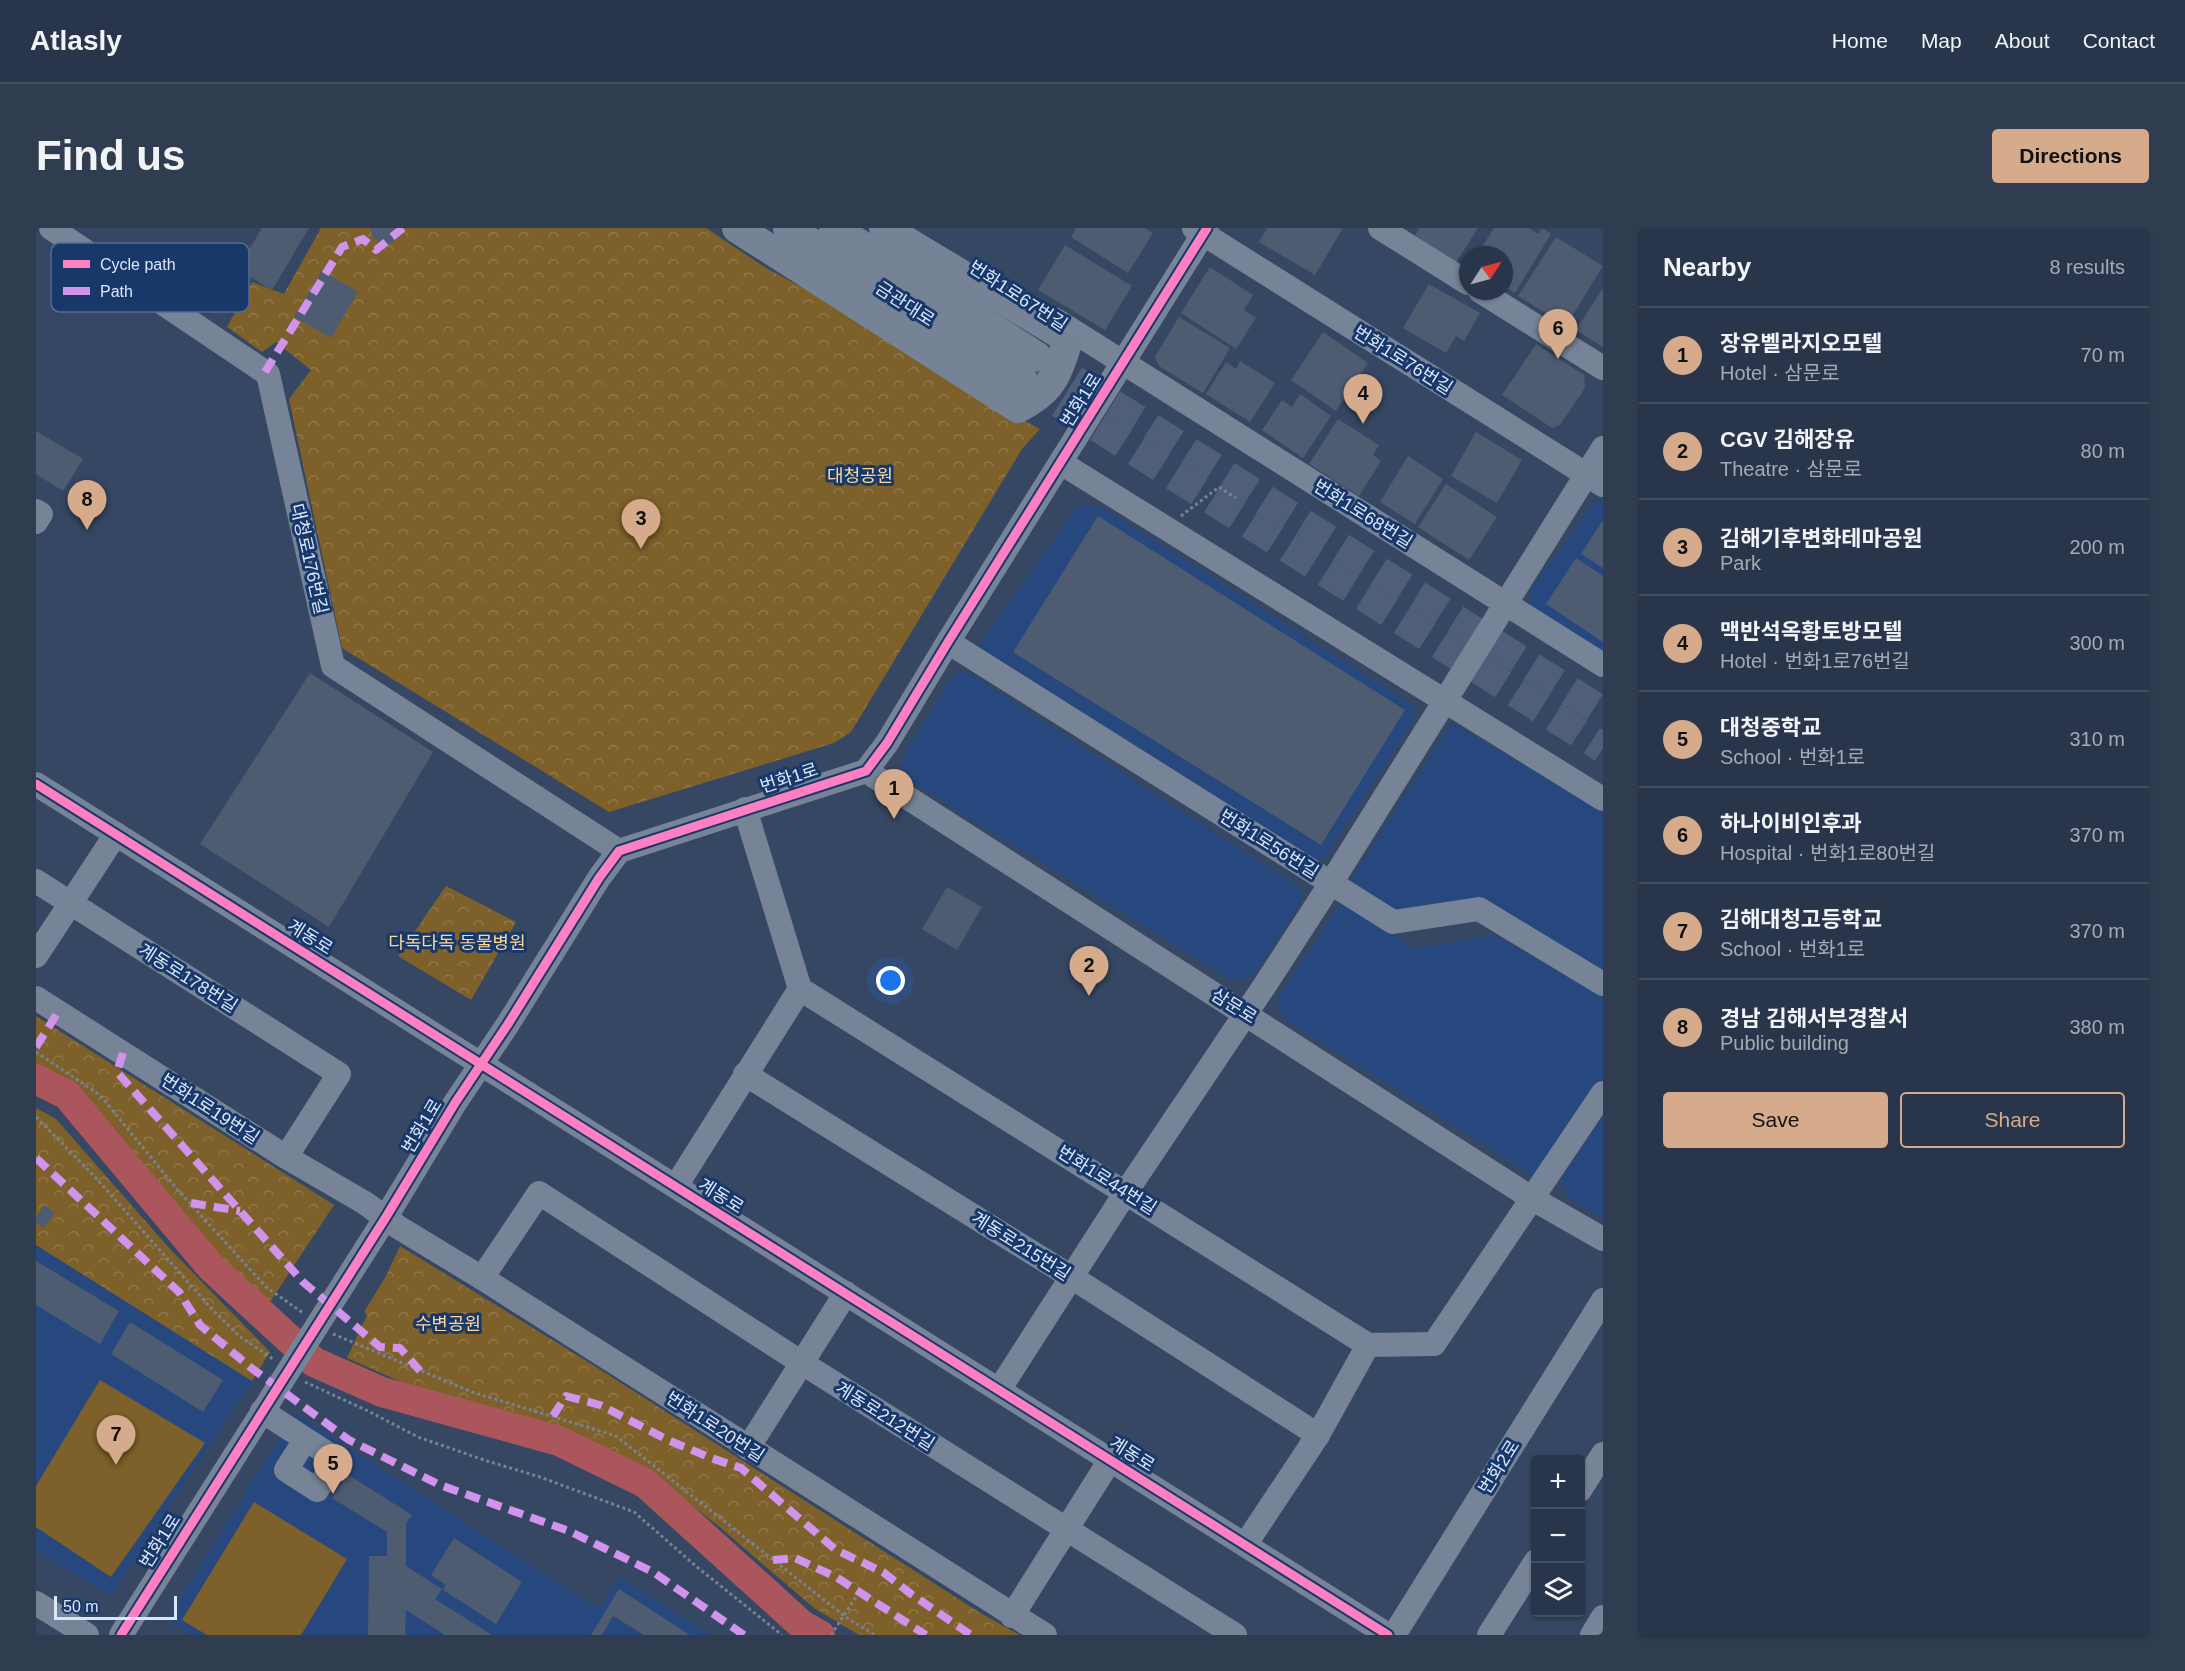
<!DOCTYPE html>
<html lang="en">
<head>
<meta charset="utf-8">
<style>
  body { margin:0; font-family:Arial,"Noto Sans KR",sans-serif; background:#303d51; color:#f1f3f6 }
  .controls { position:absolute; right:18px; bottom:18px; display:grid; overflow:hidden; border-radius:6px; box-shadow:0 2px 4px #0004 }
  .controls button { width:54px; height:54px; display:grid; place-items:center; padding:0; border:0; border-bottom:2px solid #445062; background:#28354a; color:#f1f3f6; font:30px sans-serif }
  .compass { position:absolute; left:1423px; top:18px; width:54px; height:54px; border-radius:50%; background:#28354a; box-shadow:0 2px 4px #0004; rotate:54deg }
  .scale { position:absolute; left:18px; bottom:15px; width:123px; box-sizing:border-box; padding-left:6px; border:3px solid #dae6f9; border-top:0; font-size:16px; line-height:21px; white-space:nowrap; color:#dae6f9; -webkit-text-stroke:4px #19386a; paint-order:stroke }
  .you { position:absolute; left:855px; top:753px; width:21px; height:21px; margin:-15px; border:4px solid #fff; border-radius:50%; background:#1a73e8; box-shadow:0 0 0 9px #1a73e833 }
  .badge { display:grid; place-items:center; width:39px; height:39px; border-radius:50%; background:#d6ab8b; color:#111; font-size:20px; font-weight:700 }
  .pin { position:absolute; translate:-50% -50px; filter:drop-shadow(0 2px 3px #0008) }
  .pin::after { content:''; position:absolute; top:32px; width:21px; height:18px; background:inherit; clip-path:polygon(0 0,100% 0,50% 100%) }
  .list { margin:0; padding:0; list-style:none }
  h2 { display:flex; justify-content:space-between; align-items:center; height:78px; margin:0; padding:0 24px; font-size:26px }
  h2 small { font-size:20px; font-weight:400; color:#a5abb5 }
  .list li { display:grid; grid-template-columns:39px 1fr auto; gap:18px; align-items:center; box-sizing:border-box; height:96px; padding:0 24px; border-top:2px solid #445062 }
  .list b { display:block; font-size:22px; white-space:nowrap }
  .list p { margin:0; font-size:20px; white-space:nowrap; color:#a5abb5 }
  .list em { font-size:20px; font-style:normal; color:#a5abb5 }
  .actions { display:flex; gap:12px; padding:18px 24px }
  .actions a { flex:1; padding:14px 0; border:2px solid #d6ab8b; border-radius:6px; text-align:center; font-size:21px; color:#d6ab8b }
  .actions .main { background:#d6ab8b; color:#111 }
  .icon { flex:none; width:33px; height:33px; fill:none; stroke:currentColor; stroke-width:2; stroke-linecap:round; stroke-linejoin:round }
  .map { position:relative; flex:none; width:1567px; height:1407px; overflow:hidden; border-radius:6px }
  header { display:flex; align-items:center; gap:36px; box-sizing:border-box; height:84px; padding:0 30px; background:#28354a; border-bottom:2px solid #445062 }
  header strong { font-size:28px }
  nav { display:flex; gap:33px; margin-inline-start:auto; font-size:21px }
  .intro { display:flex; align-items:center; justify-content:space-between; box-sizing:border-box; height:144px; padding:0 36px }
  h1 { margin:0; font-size:42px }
  .button { padding:15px 27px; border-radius:6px; background:#d6ab8b; color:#111; font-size:21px; font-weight:700 }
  main { display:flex; gap:36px; padding:0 36px }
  aside { flex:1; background:#28354a; border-radius:6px; box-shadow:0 2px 4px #0004 }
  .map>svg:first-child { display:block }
</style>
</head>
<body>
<header>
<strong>Atlasly</strong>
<nav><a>Home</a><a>Map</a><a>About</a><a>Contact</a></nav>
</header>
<div class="intro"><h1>Find us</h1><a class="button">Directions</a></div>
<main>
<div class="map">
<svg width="1567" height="1407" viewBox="0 0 1567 1407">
  <defs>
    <pattern id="forest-crowns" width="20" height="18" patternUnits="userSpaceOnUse" patternTransform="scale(1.5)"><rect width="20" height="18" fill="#7e612a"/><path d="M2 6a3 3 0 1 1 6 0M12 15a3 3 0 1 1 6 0" fill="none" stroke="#90784a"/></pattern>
  </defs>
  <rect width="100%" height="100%" fill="#364763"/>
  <!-- built -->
  <g fill="#27487e">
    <path d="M1561 272H1567V426L1498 383 1494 374 1495 360Z"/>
    <path d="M1042 277 1067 280 1376 477 1380 489 1290 628 1276 636 942 420Z"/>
    <path d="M929 443 1263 659 1267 671 1219 745 1209 752H1195L869 550 866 537 872 521 917 448Z"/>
    <path d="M1416 495 1567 584V743L1466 681 1383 696 1317 659V648Z"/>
    <path d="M1309 677 1372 717 1382 720 1459 707 1567 769V861L1501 950 1247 790 1241 774 1247 761 1300 681Z"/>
    <path d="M1567 888V991L1532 970 1525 951Z"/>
    <path d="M0 1017 216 1153 74 1368 0 1322Z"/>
    <path d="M259 1185 563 1381 584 1349 674 1407H154L131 1392Z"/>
  </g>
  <!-- grass -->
  <g fill="#7e612a">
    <path d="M64 1152 169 1215 75 1349 0 1299V1258Z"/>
    <path d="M218 1274 311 1331 265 1407H171L146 1392Z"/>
  </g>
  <!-- forest -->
  <g fill="url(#forest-crowns)">
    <path d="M285 0H670L730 40 834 96 937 165 1004 201 986 221 815 504 798 515 573 584 306 420 253 171 275 142 240 114 226 124 191 99 216 54 248 66Z"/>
    <path d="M410 658 480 694 435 772 362 728Z"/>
    <path d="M0 788 298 977 234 1074 179 1028 42 863 0 836Z"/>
    <path d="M0 880 20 891 134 1021 234 1124 216 1153 0 1017Z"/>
    <path d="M364 1018 557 1137 946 1386 984 1407H823L778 1380 680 1296 603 1238 542 1214 397 1168 311 1130 331 1087 328 1084 350 1048Z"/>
  </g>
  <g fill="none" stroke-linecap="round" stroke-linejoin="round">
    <!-- river -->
    <path stroke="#aa565c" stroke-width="30" d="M0 851 31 867 174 1038 278 1134 346 1164 523 1213 609 1255 766 1397 784 1407"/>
  </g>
  <!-- building -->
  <g fill="#4e5c72">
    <path d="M226 0H273L236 62 201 41Z"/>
    <path d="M334 0H368L364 8 350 19 338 11Z"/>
    <path d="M1040 0H1109L1117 5 1092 45 1035 9Z"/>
    <path d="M1231 0H1307L1279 47 1223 14Z"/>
    <path d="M1383 0H1442L1419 36 1379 7Z"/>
    <path d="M1458 0H1493L1502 6 1506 0 1515 6 1479 65 1468 58V27H1441Z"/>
    <path d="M1520 9 1567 38 1530 98 1482 68Z"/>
    <path d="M1029 17 1096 58 1069 102 1002 62Z"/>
    <path d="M1174 39 1217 67 1208 82 1220 90 1200 121 1145 85Z"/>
    <path d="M286 42 322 64 295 110 258 89Z"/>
    <path d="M1393 56 1444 85 1428 113 1420 108 1410 125 1367 100Z"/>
    <path d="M1567 60V119L1540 102Z"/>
    <path d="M1143 89 1194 120 1167 165 1123 138 1119 129Z"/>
    <path d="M1287 104 1332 135 1300 183 1255 152Z"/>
    <path d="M1500 116 1548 147 1549 160 1524 197 1516 200 1466 167Z"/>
    <path d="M1204 133 1239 155 1214 194 1170 166 1190 134 1200 141Z"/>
    <path d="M1264 166 1295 188 1267 230 1226 202 1246 172 1256 179Z"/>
    <path d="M1302 191 1343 217 1337 227 1345 233 1323 268 1273 236Z"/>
    <path d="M0 203 47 231 27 263 0 246Z"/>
    <path d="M1440 204 1486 232 1461 275 1415 248Z"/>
    <path d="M1372 228 1407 251 1379 296 1344 274Z"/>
    <path d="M1410 256 1461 289 1433 332 1382 299Z"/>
    <path d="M1062 288 1369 482 1285 617 977 424Z"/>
    <path d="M1567 292V340L1545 326Z"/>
    <path d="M1540 330 1567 348V414L1510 376Z"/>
    <path d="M274 445 397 524 293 699 164 616Z"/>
    <path d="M911 659 946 679 921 722 886 701Z"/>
    <path d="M9 977 19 985 7 1000 0 995V988Z"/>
    <path d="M0 1033 83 1083 64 1116 0 1077Z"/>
    <path d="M94 1094 187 1152 167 1184 75 1126Z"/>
    <path d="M311 1246 376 1287 370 1296V1338L406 1361 399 1371 456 1407H409L370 1382 369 1407H332L333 1328H351V1304L296 1270Z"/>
    <path d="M418 1310 486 1354 460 1396 407 1362 410 1357 395 1347Z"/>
    <path d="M583 1361 654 1407H608L577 1388 566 1407H555Z"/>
  </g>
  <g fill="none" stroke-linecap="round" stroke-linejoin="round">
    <!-- major-tunnel -->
    <g stroke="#4f5f7a" stroke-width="30" stroke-dasharray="30 15" stroke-linecap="butt">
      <path d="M1000 128 1567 484"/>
      <path d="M986 151 1567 520"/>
    </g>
    <!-- path -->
    <g stroke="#778395" stroke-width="3" stroke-dasharray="3 3" stroke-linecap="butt">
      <path d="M1145 288 1183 259 1200 270"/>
      <path d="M0 824 64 867 140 960 230 1059 267 1085"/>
      <path d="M0 889 59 949 175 1080 203 1108 237 1131"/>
      <path d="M297 1106 436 1164 580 1208 811 1390 839 1407"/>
      <path d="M269 1154 330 1182 382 1209 451 1233 504 1249 598 1284 661 1339 746 1407"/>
      <path d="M795 1407 824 1363"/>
    </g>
    <!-- minor -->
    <g stroke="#778397" stroke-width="24">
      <path d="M15 0 232 146 297 438 583 623"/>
      <path d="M1158 0 1567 257"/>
      <path d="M1344 0 1432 55"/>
      <path d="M1444 63 1567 140"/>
      <path d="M1018 91 1567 437"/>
      <path d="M1025 235 1567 571"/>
      <path d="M0 283 5 286 0 294"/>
      <path d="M912 414 1357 694 1443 681 1567 756"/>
      <path d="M830 543 1497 971 1567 1011"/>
      <path d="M0 556 1352 1407"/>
      <path d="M709 581 764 761 1332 1117 1398 1116 1567 865"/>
      <path d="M0 653 303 846 250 929"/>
      <path d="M0 728 80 606"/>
      <path d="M0 770 250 929 329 975 362 999 446 1050 1009 1407"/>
      <path d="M709 846 1037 1050 1282 1207 1332 1117"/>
      <path d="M640 958 764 761"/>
      <path d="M446 1050 503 965 766 1135 1199 1407"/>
      <path d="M963 1162 1090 964 1231 754 1295 655 1567 220"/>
      <path d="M226 1183 300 1231 281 1262 250 1242 269 1212"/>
      <path d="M712 1220 810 1065"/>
      <path d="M1544 1262 1567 1226"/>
      <path d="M1209 1317 1282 1207"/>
      <path d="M0 1375 51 1407"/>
      <path d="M976 1388 1074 1232"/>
      <path d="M85 1407 350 989 419 875 472 796 563 650 583 623 830 543 851 515 912 414 1171 0"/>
      <path d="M1358 1407 1567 1072"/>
      <path d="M1453 1407 1500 1333"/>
      <path d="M1556 1407 1567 1389"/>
    </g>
    <!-- major -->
    <g stroke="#768295" stroke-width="30">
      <path d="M701 0 982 180C1014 164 1021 149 1031 115L1024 106 848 0"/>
      <path d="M752 0 986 151"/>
      <path d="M798 0 1000 128"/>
    </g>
    <!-- quiet -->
    <g stroke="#d193ec" stroke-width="8" stroke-dasharray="15 8" stroke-linecap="butt">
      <path d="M229 144 306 19 327 11 340 22 367 0"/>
      <path d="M0 819 22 784"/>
      <path d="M87 825 81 844 267 1054 344 1119 364 1120 384 1143"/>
      <path d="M0 930 143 1064 164 1097 214 1139 313 1212 404 1257 533 1303 617 1344 708 1407"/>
      <path d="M155 975 204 983"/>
      <path d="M517 1188 530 1168 564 1177 632 1212 675 1230 705 1240 800 1322 847 1344 875 1366 935 1407"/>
      <path d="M737 1332 759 1330 800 1349 890 1407"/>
    </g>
    <!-- cycleway casing -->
    <g stroke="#19386a" stroke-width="13">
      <g id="cycleway">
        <path d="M0 556 1352 1407"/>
        <path d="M85 1407 350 989 419 875 472 796 563 650 583 623 830 543 851 515 912 414 1171 0"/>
      </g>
    </g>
    <!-- cycleway -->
    <use href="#cycleway" stroke="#ff80c0" stroke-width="9"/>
  </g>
  <g text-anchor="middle" stroke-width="6" stroke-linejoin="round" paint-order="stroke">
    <!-- street labels -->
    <g font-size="18" fill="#dae6f9" stroke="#19386a">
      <text transform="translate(982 68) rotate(33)" y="6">번화1로67번길</text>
      <text transform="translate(869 76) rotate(33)" y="6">금관대로</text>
      <text transform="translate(1367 132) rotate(32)" y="6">번화1로76번길</text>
      <text transform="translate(1045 172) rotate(-58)" y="6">번화1로</text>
      <text transform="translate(1327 286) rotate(32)" y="6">번화1로68번길</text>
      <text transform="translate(273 331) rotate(77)" y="6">대청로176번길</text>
      <text transform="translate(753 550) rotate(-18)" y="6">번화1로</text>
      <text transform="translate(1233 616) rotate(32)" y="6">번화1로56번길</text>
      <text transform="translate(274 709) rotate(32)" y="6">계동로</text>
      <text transform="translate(152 750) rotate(32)" y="6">계동로178번길</text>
      <text transform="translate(1198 778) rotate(32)" y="6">삼문로</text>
      <text transform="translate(174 881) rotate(33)" y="6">번화1로19번길</text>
      <text transform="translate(386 898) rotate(-59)" y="6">번화1로</text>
      <text transform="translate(1071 952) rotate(32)" y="6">번화1로44번길</text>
      <text transform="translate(685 968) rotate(32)" y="6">계동로</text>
      <text transform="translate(985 1018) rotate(32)" y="6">계동로215번길</text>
      <text transform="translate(849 1188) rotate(32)" y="6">계동로212번길</text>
      <text transform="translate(679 1199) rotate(33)" y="6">번화1로20번길</text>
      <text transform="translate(1096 1226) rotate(32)" y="6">계동로</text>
      <text transform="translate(1463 1239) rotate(-58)" y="6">번화2로</text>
      <text transform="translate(124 1313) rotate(-58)" y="6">번화1로</text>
    </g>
    <!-- park labels -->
    <g font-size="18" fill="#fed798" stroke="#19386a">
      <text x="824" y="254">대청공원</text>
      <text x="421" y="721">다독다독 동물병원</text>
      <text x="412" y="1102">수변공원</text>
    </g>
  </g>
  <!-- legend -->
  <rect x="15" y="15" width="198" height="69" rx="9" fill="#19386a" stroke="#536c95" stroke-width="1.5"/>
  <rect x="27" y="32" width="27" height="8" fill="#ff80c0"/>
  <rect x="27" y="59" width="27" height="8" fill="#d193ec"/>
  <g font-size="16" fill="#dae6f9">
    <text x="64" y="42">Cycle path</text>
    <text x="64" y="69">Path</text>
  </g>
</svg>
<div class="controls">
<button>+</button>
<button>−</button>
<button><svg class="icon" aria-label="layers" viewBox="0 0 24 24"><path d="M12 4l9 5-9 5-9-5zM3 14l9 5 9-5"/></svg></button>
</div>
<svg class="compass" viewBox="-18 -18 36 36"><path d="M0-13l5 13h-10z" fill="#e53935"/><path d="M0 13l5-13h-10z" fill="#a5abb5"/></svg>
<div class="scale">50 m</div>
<div class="you"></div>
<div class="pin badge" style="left:858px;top:591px">1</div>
<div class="pin badge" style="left:1053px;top:768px">2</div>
<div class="pin badge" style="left:605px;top:321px">3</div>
<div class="pin badge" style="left:1327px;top:196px">4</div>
<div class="pin badge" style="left:297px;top:1266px">5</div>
<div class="pin badge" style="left:1522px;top:131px">6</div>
<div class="pin badge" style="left:80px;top:1237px">7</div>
<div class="pin badge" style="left:51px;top:302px">8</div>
</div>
<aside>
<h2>Nearby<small>8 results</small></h2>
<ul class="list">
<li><span class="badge">1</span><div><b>장유벨라지오모텔</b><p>Hotel · 삼문로</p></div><em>70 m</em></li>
<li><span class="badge">2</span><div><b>CGV 김해장유</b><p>Theatre · 삼문로</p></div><em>80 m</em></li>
<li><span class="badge">3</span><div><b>김해기후변화테마공원</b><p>Park</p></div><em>200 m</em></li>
<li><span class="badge">4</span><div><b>맥반석옥황토방모텔</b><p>Hotel · 번화1로76번길</p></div><em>300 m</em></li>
<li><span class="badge">5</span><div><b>대청중학교</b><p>School · 번화1로</p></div><em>310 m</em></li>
<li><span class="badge">6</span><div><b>하나이비인후과</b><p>Hospital · 번화1로80번길</p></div><em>370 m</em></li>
<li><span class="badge">7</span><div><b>김해대청고등학교</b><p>School · 번화1로</p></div><em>370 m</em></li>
<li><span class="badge">8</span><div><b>경남 김해서부경찰서</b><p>Public building</p></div><em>380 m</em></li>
</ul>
<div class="actions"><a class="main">Save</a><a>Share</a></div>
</aside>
</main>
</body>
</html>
